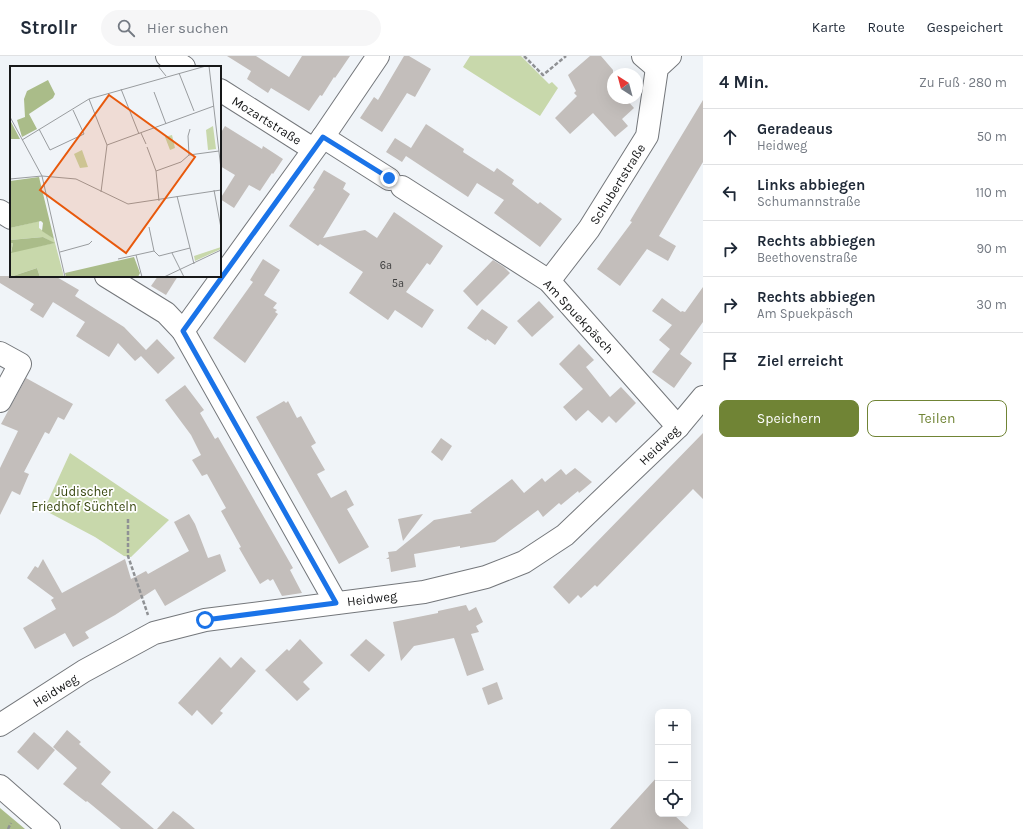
<!DOCTYPE html>
<html lang="de">
<head>
<meta charset="utf-8">
<style>
  body { margin:0; font-family:Karla,sans-serif; background:#f6f6f7; color:#1f2937 }
  .controls { position:absolute; right:12px; bottom:12px; display:grid; overflow:hidden; border-radius:8px; box-shadow:0 4px 16px #0002 }
  .controls button { width:36px; height:36px; display:grid; place-items:center; padding:0; border:0; border-bottom:1px solid #e0e1e3; background:#fff; color:#1f2937; font:20px sans-serif }
  .compass { position:absolute; left:607px; top:12px; width:36px; height:36px; border-radius:50%; background:#fff; box-shadow:0 4px 16px #0002; rotate:324deg }
  .stop { position:absolute; width:12px; height:12px; margin:-9px; border:3px solid #1a73e8; border-radius:50%; background:#fff }
  .stop.end { background:#1a73e8; border-color:#fff; box-shadow:0 1px 4px #0008 }
  .list { margin:0; padding:0; list-style:none }
  h2 { display:flex; justify-content:space-between; align-items:center; height:52px; margin:0; padding:0 16px; font-size:17px }
  h2 small { font-size:13px; font-weight:400; color:#747a83 }
  .list li { display:grid; grid-template-columns:26px 1fr auto; gap:12px; align-items:center; box-sizing:border-box; height:56px; padding:0 16px; border-top:1px solid #e0e1e3 }
  .list b { display:block; font-size:15px; white-space:nowrap }
  .list p { margin:0; font-size:13px; white-space:nowrap; color:#747a83 }
  .list em { font-size:13px; font-style:normal; color:#747a83 }
  .actions { display:flex; gap:8px; padding:12px 16px }
  .actions a { flex:1; padding:9px 0; border:1px solid #708435; border-radius:8px; text-align:center; font-size:14px; color:#708435 }
  .actions .main { background:#708435; color:#fff }
  .icon { flex:none; width:22px; height:22px; fill:none; stroke:currentColor; stroke-width:2; stroke-linecap:round; stroke-linejoin:round }
  .map { position:relative; flex:none; width:703px; height:773px; overflow:hidden }
  header { display:flex; align-items:center; gap:24px; box-sizing:border-box; height:56px; padding:0 20px; background:#fff; border-bottom:1px solid #e0e1e3 }
  header strong { font-size:19px }
  nav { display:flex; gap:22px; margin-inline-start:auto; font-size:14px }
  .search { width:280px; height:36px; background:#f6f6f7; display:flex; align-items:center; gap:10px; box-sizing:border-box; padding:0 14px; border-radius:22px; color:#747a83; font-size:15px }
  main { display:flex }
  aside { flex:1; background:#fff }
  .map>svg:first-child { display:block }
</style>
</head>
<body>
<header>
<strong>Strollr</strong>
<div class="search"><svg class="icon" aria-label="search" viewBox="0 0 24 24"><circle cx="10" cy="10" r="6"/><path d="M15 15l6 6"/></svg>Hier suchen</div>
<nav><a>Karte</a><a>Route</a><a>Gespeichert</a></nav>
</header>
<main>
<div class="map">
<svg width="703" height="773" viewBox="0 0 703 773">
  <rect width="100%" height="100%" fill="#f0f4f8"/>
  <!-- green -->
  <g fill="#c8d8ab">
    <path d="M470 0H521L549 28 552 26 558 32 540 60 463 11Z"/>
    <path d="M70 397 169 464 131 501 124 500 95 481 44 454Z"/>
  </g>
  <!-- forest -->
  <path fill="#aabc89" d="M0 752 25 773H0Z"/>
  <!-- building -->
  <g fill="#c3bebb">
    <path d="M227 0H256L289 21 302 0H350L335 22 334 21 322 40 320 39 309 55 271 32 268 37 247 23 251 15Z"/>
    <path d="M404 0H409L431 13 415 41 407 37 382 76 360 62 374 41 378 44Z"/>
    <path d="M590 0H601L613 14V42H625L634 52 622 63 628 70 615 81 593 57 570 78 555 62 577 40 574 37 576 35 568 19Z"/>
    <path d="M703 44V106L659 180 676 190 668 205 647 193 620 230 597 213 632 166 630 165Z"/>
    <path d="M426 68 464 93 463 96 494 116 497 112 514 124 512 128 538 148 540 146 562 163 540 191 494 157 504 144 477 127 468 141 406 100 402 106 386 96 395 82 411 92Z"/>
    <path d="M225 70 262 93 263 90 283 103 273 118 272 117 260 135 249 129 234 152 220 143 235 119 220 110V78Z"/>
    <path d="M324 114 346 127 343 133 350 138 323 182 365 174 377 182 394 156 443 190 430 209 427 207 406 236 434 254 422 272 395 254 388 264 349 237 363 216 320 188 318 190 289 170 315 133 313 132Z"/>
    <path d="M263 203 280 214 264 239 277 247 273 252 277 254 275 256 278 258 245 307 213 282 253 226 250 224Z"/>
    <path d="M493 204 504 211 510 217 477 250 463 235Z"/>
    <path d="M0 220H55L79 234 75 240 124 271 146 294 157 283 175 302 158 318 141 300 135 305 118 287 109 301 76 280 85 266 53 246 43 262 30 254 34 248 0 227Z"/>
    <path d="M158 220H178L166 239 151 230Z"/>
    <path d="M703 231V266L680 298 692 307 674 332 652 316 670 293 659 284 672 269 652 255 662 242 681 256 682 255 685 256Z"/>
    <path d="M539 245 554 261 532 281 517 265Z"/>
    <path d="M482 253 508 271 495 289 487 283 486 285 467 272Z"/>
    <path d="M579 288 594 304 586 311 610 341 621 331 636 347 616 367 609 360 602 367 588 354 576 365 563 351 583 333 559 308Z"/>
    <path d="M26 322 73 348 64 364 58 361 49 378 45 376 24 416 29 418 20 439 12 435 0 459V412L18 375 1 368Z"/>
    <path d="M185 329 204 354 200 357 215 383 218 381 293 512 290 514 302 537 282 540 273 523 270 525 268 523 260 528 239 492 241 491 221 455 226 452 207 418 202 420 192 404 201 399 191 379 165 344Z"/>
    <path d="M284 345 286 347 288 345 297 362 301 360 316 387 311 390 325 414 317 418 331 442 346 434 354 449 347 453 369 491 339 508 256 361Z"/>
    <path d="M703 377V443L693 433 597 531 595 529 581 542 578 539 569 548 553 531Z"/>
    <path d="M441 382 452 390 442 405 431 396Z"/>
    <path d="M575 412 592 426 579 437 578 435 561 449 559 447 543 461 538 454 495 486 460 492V490L414 498 416 511 391 516 389 503H386L389 501 388 496 396 495 434 464 472 457 470 455 512 423 524 437 542 422 545 426 561 413 566 419Z"/>
    <path d="M189 458 195 468 208 502 220 498 226 515 165 550 155 533 115 559 85 576 89 582 73 591 65 577 35 593 23 572 56 553 51 544 54 542 27 522 35 510 38 512 43 503 62 537 125 503 131 523 146 515 148 518 189 495 174 466Z"/>
    <path d="M423 458 403 485 398 463Z"/>
    <path d="M466 549 469 555 476 551 483 566 476 570 479 576 471 578 484 614 467 620 454 582 414 590 401 605 393 566 438 557V555Z"/>
    <path d="M300 583 323 607 303 626 310 633 297 645 265 614 287 593 289 595Z"/>
    <path d="M366 583 385 599 369 616 350 599Z"/>
    <path d="M220 601 231 612 241 601 256 615 220 655 223 657 212 669 197 654 192 660 178 647Z"/>
    <path d="M497 626 503 643 488 649 482 632Z"/>
    <path d="M67 674 81 686 79 688 111 716 101 728 154 773H121L87 745 86 746 63 728 77 712 53 691Z"/>
    <path d="M34 676 55 694 38 714 17 696Z"/>
    <path d="M658 720V758H673L689 773H610Z"/>
    <path d="M173 755 180 760 195 773H157Z"/>
  </g>
  <g fill="none" stroke-linecap="round" stroke-linejoin="round">
    <!-- minor casing -->
    <g stroke="#74777b" stroke-width="24">
      <g id="minor">
        <path d="M167 0 184 11"/>
        <path d="M643 0 657 12"/>
        <path d="M220 34 313 93"/>
        <path d="M323 81 389 123"/>
        <path d="M402 131 549 225 678 371"/>
        <path d="M0 155 11 162"/>
        <path d="M106 220 166 257 183 275 336 547"/>
        <path d="M549 225 589 173 647 80 657 12 670 0"/>
        <path d="M183 275 323 81 378 0"/>
        <path d="M0 297 20 308 0 345"/>
        <path d="M0 669 84 615 154 577 205 564 424 536 486 521 524 506 565 479 678 371 703 341"/>
        <path d="M0 730 49 773"/>
      </g>
    </g>
    <!-- path -->
    <g stroke="#8f9194" stroke-width="2.5" stroke-dasharray="4 2" stroke-linecap="butt">
      <path d="M524 0 543 19 566 0"/>
      <path d="M128 463V500L148 559"/>
      <path d="M8 773 11 767"/>
    </g>
    <!-- minor -->
    <use href="#minor" stroke="#fff" stroke-width="22"/>
  </g>
  <g fill="none" stroke-linecap="round" stroke-linejoin="round">
    <!-- route -->
    <path stroke="#1a73e8" stroke-width="5" d="M205 564 336 547 183 275 323 81 389 122"/>
  </g>
  <g text-anchor="middle" stroke-width="3.5" stroke-linejoin="round" paint-order="stroke">
    <!-- number labels -->
    <g font-size="11" fill="#424242">
      <text x="386" y="213">6a</text>
      <text x="398" y="231">5a</text>
    </g>
    <!-- street labels -->
    <g font-size="13" fill="#171819" stroke="#fff">
      <text transform="translate(267 64) rotate(32)" y="5">Mozartstraße</text>
      <text transform="translate(617 128) rotate(-58)" y="5">Schubertstraße</text>
      <text transform="translate(579 260) rotate(47)" y="5">Am Spuekpäsch</text>
      <text transform="translate(659 389) rotate(-44)" y="5">Heidweg</text>
      <text transform="translate(372 542) rotate(-7)" y="5">Heidweg</text>
      <text transform="translate(55 634) rotate(-32)" y="5">Heidweg</text>
    </g>
    <!-- park labels -->
    <g font-size="13" fill="#37460d" stroke="#fff">
      <text x="84" y="440">Jüdischer<tspan x="84" dy="15">Friedhof Süchteln</tspan></text>
    </g>
  </g>
  <!-- overview -->
  <g transform="translate(10 10)">
    <rect width="211" height="211" fill="#f0f4f8"/>
    <path d="M203 60 206 83 198 84 196 64ZM162 69 165 82 160 84 155 71ZM72 84 78 101 70 102 64 88ZM29 155V162L44 173 54 211H30L27 202 0 211V177H3L1 186 44 177 33 171 0 174V162ZM211 181V183L185 195 184 190Z" fill="#c8d8ab"/>
    <path d="M38 14 45 28 43 32 19 48 27 63 12 71 7 54 15 51 14 33 17 25ZM0 54 10 73H0ZM29 111 44 173 32 165 33 157 31 155 0 162V115ZM33 171 45 177 1 187 3 177H0V174ZM124 191 130 207 128 211H56L55 207ZM27 202 30 211H0Z" fill="#aabc89"/>
    <path fill="none" stroke="#999c9f" stroke-width="1" d="M148 0 156 10M199 0 211 103M169 7 184 45M111 23 129 68M144 26 156 58M79 33 97 79 91 126M0 51 32 110 55 211M29 63 40 84 74 68 63 44M131 67 136 78M12 74 79 33 196 0M97 79 204 40M137 81 146 105 149 135M179 89 178 70 180 63M146 105 171 96 179 89 209 85M0 113 32 110 66 113 118 138 211 124M204 124 211 162M167 130 184 198M139 161 144 185M50 186 79 178 82 175M162 187 174 211M126 189 132 211M108 193 144 185 149 190 180 182M154 211 211 184"/>
    <path fill="#e8590c" fill-opacity="0.15" stroke="#e8590c" stroke-width="2" d="M99 29 185 91 116 187 30 124Z"/>
    <rect width="211" height="211" fill="none" stroke="#171819" stroke-width="2"/>
  </g>
</svg>
<div class="controls">
<button>+</button>
<button>−</button>
<button><svg class="icon" aria-label="locate" viewBox="0 0 24 24"><circle cx="12" cy="12" r="6"/><path d="M12 2v4M12 18v4M2 12h4M18 12h4"/></svg></button>
</div>
<svg class="compass" viewBox="-18 -18 36 36"><path d="M0-13l5 13h-10z" fill="#e53935"/><path d="M0 13l5-13h-10z" fill="#747a83"/></svg>
<div class="stop" style="left:205px;top:564px"></div>
<div class="stop end" style="left:389px;top:122px"></div>
</div>
<aside>
<h2>4 Min.<small>Zu Fuß · 280 m</small></h2>
<ul class="list">
<li><svg class="icon" aria-label="ahead" viewBox="0 0 24 24"><path d="M12 20V5M6 11l6-6 6 6"/></svg><div><b>Geradeaus</b><p>Heidweg</p></div><em>50 m</em></li>
<li><svg class="icon" aria-label="left" viewBox="0 0 24 24"><path d="M17 20v-9H6M10 6l-5 5 5 5"/></svg><div><b>Links abbiegen</b><p>Schumannstraße</p></div><em>110 m</em></li>
<li><svg class="icon" aria-label="right" viewBox="0 0 24 24"><path d="M7 20v-9h11M14 6l5 5-5 5"/></svg><div><b>Rechts abbiegen</b><p>Beethovenstraße</p></div><em>90 m</em></li>
<li><svg class="icon" aria-label="right" viewBox="0 0 24 24"><path d="M7 20v-9h11M14 6l5 5-5 5"/></svg><div><b>Rechts abbiegen</b><p>Am Spuekpäsch</p></div><em>30 m</em></li>
<li><svg class="icon" aria-label="arrive" viewBox="0 0 24 24"><path d="M6 21V4h12l-3 4 3 4H6"/></svg><div><b>Ziel erreicht</b></div></li>
</ul>
<div class="actions"><a class="main">Speichern</a><a>Teilen</a></div>
</aside>
</main>
</body>
</html>
